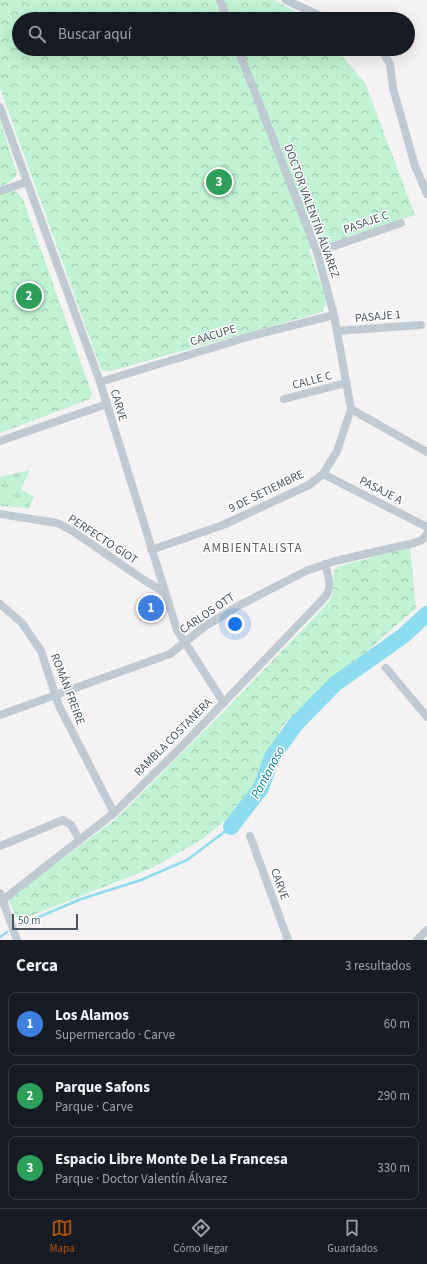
<!DOCTYPE html>
<html lang="es">
<head>
<meta charset="utf-8">
<style>
  body { margin:0; font-family:"Source Sans 3",sans-serif; background:#242831; color:#f1f3f6 }
  .scale { position:absolute; left:12px; bottom:10px; width:66px; box-sizing:border-box; padding-left:4px; border:2px solid #495661; border-top:0; font-size:11px; line-height:14px; white-space:nowrap; color:#495661; -webkit-text-stroke:3px #fff; paint-order:stroke }
  .you { position:absolute; left:235px; top:624px; width:14px; height:14px; margin:-10px; border:3px solid #fff; border-radius:50%; background:#1a73e8; box-shadow:0 0 0 6px #1a73e833 }
  .badge { display:grid; place-items:center; width:26px; height:26px; border-radius:50%; background:#b45309; color:#fff; font-size:13px; font-weight:700 }
  .pin { position:absolute; translate:-50% -50%; border:2px solid #fff; box-shadow:0 1px 4px #0006 }
  .list { margin:0; padding:0; list-style:none }
  h2 { display:flex; justify-content:space-between; align-items:center; height:52px; margin:0; padding:0 16px; font-size:17px }
  h2 small { font-size:13px; font-weight:400; color:#9ea1a6 }
  .list li { display:grid; grid-template-columns:26px 1fr auto; gap:12px; align-items:center; box-sizing:border-box; height:64px; margin:0 8px 8px; padding:0 8px; border:1px solid #363941; border-radius:8px }
  .list b { display:block; font-size:15px; white-space:nowrap }
  .list p { margin:0; font-size:13px; white-space:nowrap; color:#9ea1a6 }
  .list em { font-size:13px; font-style:normal; color:#9ea1a6 }
  .icon { flex:none; width:22px; height:22px; fill:none; stroke:currentColor; stroke-width:2; stroke-linecap:round; stroke-linejoin:round }
  .map { position:relative; flex:none; width:427px; height:940px; overflow:hidden }
  .search { position:absolute; background:#171b24; box-shadow:0 4px 16px #0002; left:12px; right:12px; top:12px; height:44px; display:flex; align-items:center; gap:10px; box-sizing:border-box; padding:0 14px; border-radius:22px; color:#9ea1a6; font-size:15px }
  .sheet { height:268px; background:#171b24 }
  nav { display:flex; justify-content:space-around; align-items:center; box-sizing:border-box; height:56px; border-top:1px solid #363941; background:#171b24; font-size:11px; color:#9ea1a6 }
  nav a { display:grid; justify-items:center; gap:2px }
  nav .on { color:#b45309 }
  .map>svg:first-child { display:block }
</style>
</head>
<body>
<div class="map">
<svg width="427" height="940" viewBox="0 0 427 940">
  <defs>
    <pattern id="grass-tufts" width="24" height="20" patternUnits="userSpaceOnUse"><rect width="24" height="20" fill="#c1f2d3"/><path d="M3 7l-1-3M5 7V3M7 7l1-3M15 17l-1-3M17 17v-4M19 17l1-3" fill="none" stroke="#9fc7af"/></pattern>
    <pattern id="park-crowns" width="20" height="18" patternUnits="userSpaceOnUse"><rect width="20" height="18" fill="#c1f2d3"/><path d="M2 6a3 3 0 1 1 6 0M12 15a3 3 0 1 1 6 0" fill="none" stroke="#9fc7af"/></pattern>
  </defs>
  <rect width="100%" height="100%" fill="#f4f2f2"/>
  <!-- grass -->
  <path fill="url(#grass-tufts)" d="M30 470 21 489 34 497 29 508 0 506V477Z"/>
  <!-- park -->
  <g fill="url(#park-crowns)">
    <path d="M0 0H274L308 19H19V49H336L365 83 415 215 309 250 327 301 322 312 107 372 101 369 0 88Z"/>
    <path d="M0 121 17 173C14 181 8 183 0 186Z"/>
    <path d="M14 190 23 199 92 394 90 399 0 433V194Z"/>
    <path d="M410 547 416 608 282 726 255 787 235 813 201 840 154 867 18 921 8 899 116 819 228 707 328 603 333 593 334 571 337 567Z"/>
  </g>
  <g fill="none" stroke-linecap="round" stroke-linejoin="round">
    <!-- stream -->
    <g stroke="#8ddcf0" stroke-width="2.5">
      <path d="M20 925 81 899 141 880 187 860 231 827"/>
      <path d="M0 937 7 932"/>
    </g>
    <!-- river -->
    <path stroke="#8ddcf0" stroke-width="16" d="M231 827 261 788 272 757 296 724 335 684 403 636 427 614"/>
    <!-- minor -->
    <g stroke="#c0cad2" stroke-width="8">
      <path d="M220 0 227 19"/>
      <path d="M286 0 327 19"/>
      <path d="M381 49 390 64 393 88 415 166 427 194"/>
      <path d="M0 107 100 382 177 630 224 703"/>
      <path d="M0 191 27 182"/>
      <path d="M317 252 401 223"/>
      <path d="M337 331 421 325"/>
      <path d="M100 382 251 336 334 315"/>
      <path d="M284 399 346 383"/>
      <path d="M351 409 427 452"/>
      <path d="M0 441 107 404"/>
      <path d="M323 474 427 527"/>
      <path d="M0 514 57 523 71 530 144 580 164 592"/>
      <path d="M151 550 223 525 309 485 323 474 337 451 351 409 334 315 317 252 238 49"/>
      <path d="M0 604 22 623 41 651 59 706 114 813"/>
      <path d="M386 668 427 717"/>
      <path d="M0 715 170 654 204 627 240 605 306 571 335 561 414 543 422 540 427 534"/>
      <path d="M250 836 288 940"/>
      <path d="M0 846 63 820 71 825 79 839"/>
      <path d="M0 893 17 940"/>
      <path d="M0 902 114 813 182 746 325 597C333 586 328 577 325 564"/>
      <path d="M417 940 427 930"/>
    </g>
  </g>
  <g text-anchor="middle" stroke-width="3" stroke-linejoin="round" paint-order="stroke">
    <!-- street labels -->
    <g font-size="12" fill="#495661" stroke="#fff">
      <text transform="translate(312 211) rotate(70)" y="4">DOCTOR VALENTÍN ÁLVAREZ</text>
      <text transform="translate(366 222) rotate(-19)" y="4">PASAJE C</text>
      <text transform="translate(378 316) rotate(-5)" y="4">PASAJE 1</text>
      <text transform="translate(213 335) rotate(-17)" y="4">CAACUPE</text>
      <text transform="translate(312 380) rotate(-15)" y="4">CALLE C</text>
      <text transform="translate(119 405) rotate(73)" y="4">CARVE</text>
      <text transform="translate(381 490) rotate(27)" y="4">PASAJE A</text>
      <text transform="translate(266 491) rotate(-26)" y="4">9 DE SETIEMBRE</text>
      <text transform="translate(103 539) rotate(33)" y="4">PERFECTO GIOT</text>
      <text transform="translate(207 613) rotate(-34)" y="4">CARLOS OTT</text>
      <text transform="translate(68 689) rotate(69)" y="4">ROMÁN FREIRE</text>
      <text transform="translate(173 737) rotate(-45)" y="4">RAMBLA COSTANERA</text>
      <text transform="translate(280 884) rotate(70)" y="4">CARVE</text>
    </g>
    <!-- neighbourhood labels -->
    <g font-size="13" letter-spacing="1" fill="#5e6267" stroke="#fff">
      <text x="253" y="552">AMBIENTALISTA</text>
    </g>
    <!-- water labels -->
    <g font-size="13" font-style="italic" fill="#09809c" stroke="#fff">
      <text transform="translate(267 772) rotate(-62)" y="5">Pantanoso</text>
    </g>
  </g>
</svg>
<div class="scale">50 m</div>
<div class="you"></div>
<div class="pin badge" style="left:151px;top:608px;background:#3f7fe0">1</div>
<div class="pin badge" style="left:29px;top:296px;background:#2e9e5b">2</div>
<div class="pin badge" style="left:219px;top:182px;background:#2e9e5b">3</div>
<div class="search"><svg class="icon" aria-label="search" viewBox="0 0 24 24"><circle cx="10" cy="10" r="6"/><path d="M15 15l6 6"/></svg>Buscar aquí</div>
</div>
<section class="sheet">
<h2>Cerca<small>3 resultados</small></h2>
<ul class="list">
<li><span class="badge" style="background:#3f7fe0">1</span><div><b>Los Alamos</b><p>Supermercado · Carve</p></div><em>60 m</em></li>
<li><span class="badge" style="background:#2e9e5b">2</span><div><b>Parque Safons</b><p>Parque · Carve</p></div><em>290 m</em></li>
<li><span class="badge" style="background:#2e9e5b">3</span><div><b>Espacio Libre Monte De La Francesa</b><p>Parque · Doctor Valentín Álvarez</p></div><em>330 m</em></li>
</ul>
</section>
<nav>
<a class="on"><svg class="icon" aria-label="map" viewBox="0 0 24 24"><path d="M3 6l6-2 6 2 6-2v14l-6 2-6-2-6 2zM9 4v14M15 6v14"/></svg>Mapa</a>
<a><svg class="icon" aria-label="directions" viewBox="0 0 24 24"><path d="M12 3l9 9-9 9-9-9zM9 14v-3h6M13 9l2 2-2 2"/></svg>Cómo llegar</a>
<a><svg class="icon" aria-label="saved" viewBox="0 0 24 24"><path d="M7 4h10v16l-5-4-5 4z"/></svg>Guardados</a>
</nav>
</body>
</html>
